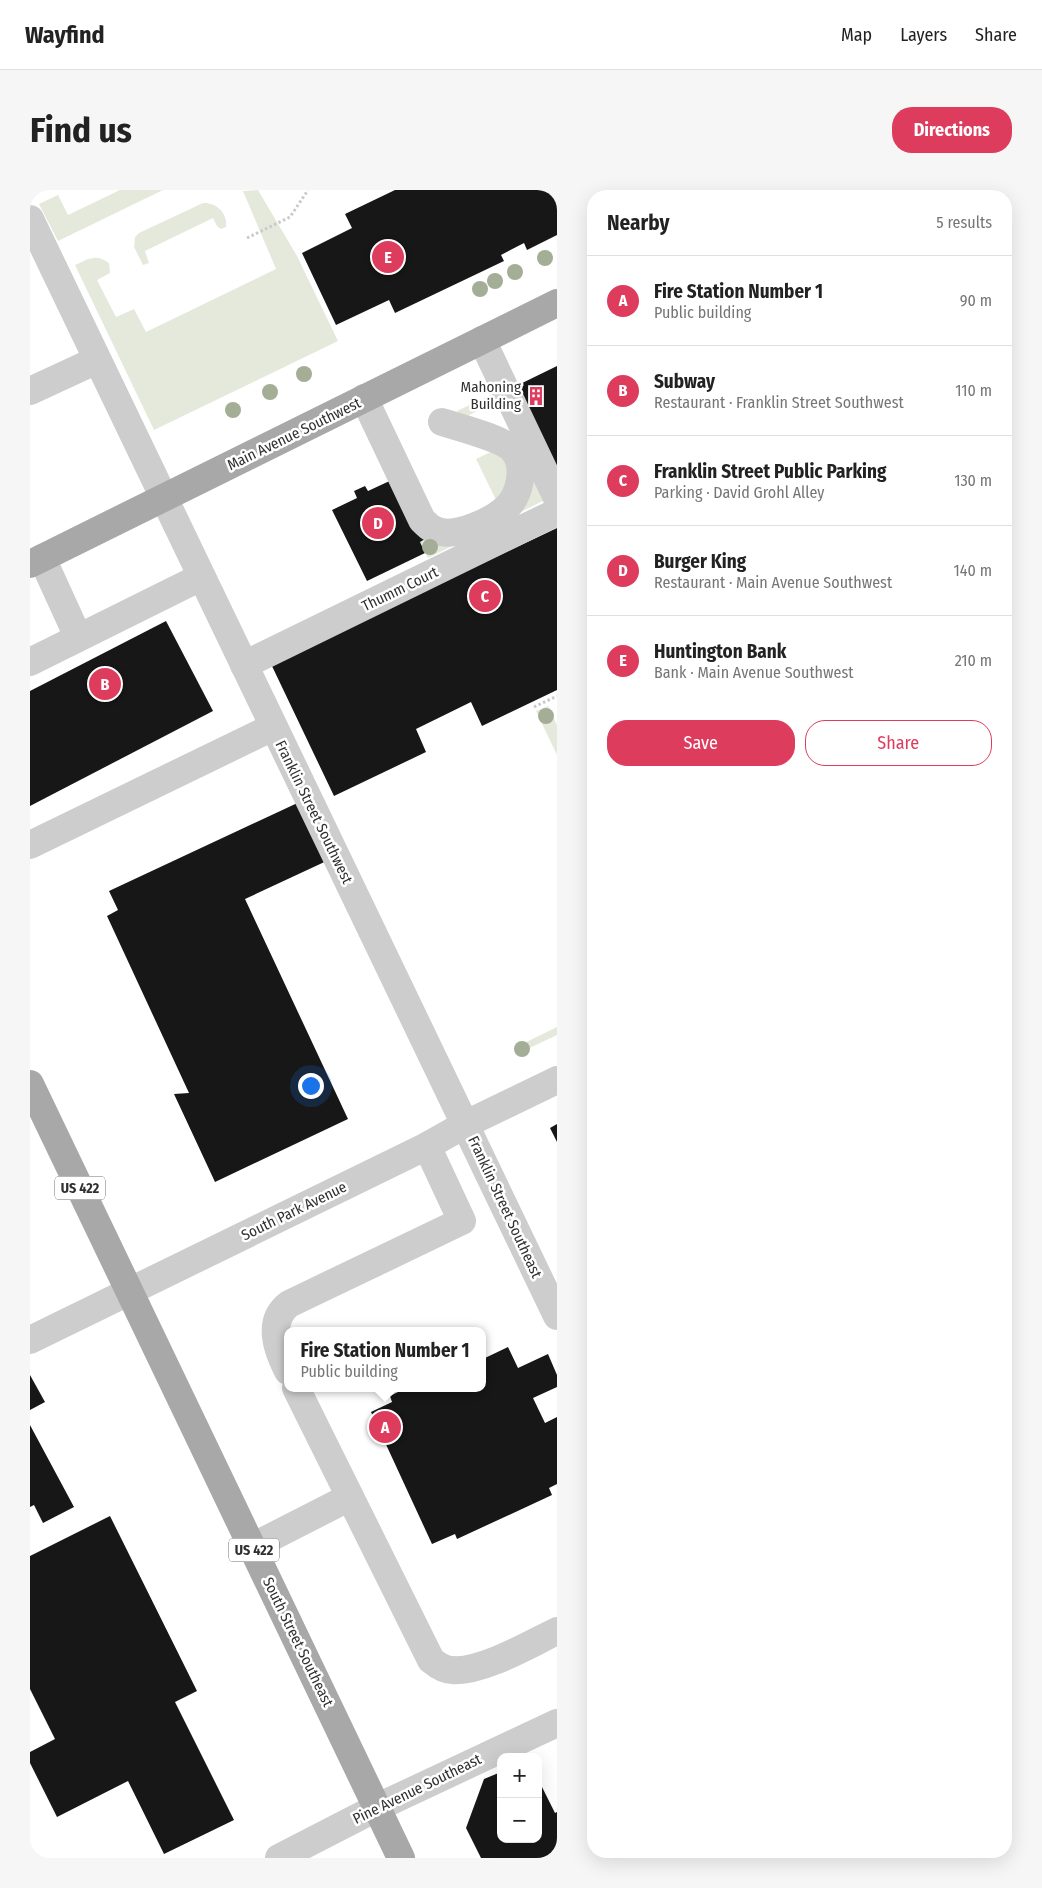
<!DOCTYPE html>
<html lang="en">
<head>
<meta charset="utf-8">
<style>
  body { margin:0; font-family:"Fira Sans Condensed",sans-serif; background:#f6f6f6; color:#222 }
  .controls { position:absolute; right:15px; bottom:15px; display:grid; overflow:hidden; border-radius:10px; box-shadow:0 5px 20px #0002 }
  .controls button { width:45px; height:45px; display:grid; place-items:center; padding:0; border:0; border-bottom:1px solid #e0e0e0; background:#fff; color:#222; font:25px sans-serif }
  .you { position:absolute; left:280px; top:895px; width:18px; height:18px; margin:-12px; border:4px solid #fff; border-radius:50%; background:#1a73e8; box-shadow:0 0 0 8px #1a73e833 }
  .badge { display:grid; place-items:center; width:32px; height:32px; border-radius:50%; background:#dd3c5d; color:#fff; font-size:16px; font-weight:700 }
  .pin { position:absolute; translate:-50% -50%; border:2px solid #fff; box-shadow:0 1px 5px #0006 }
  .popup { position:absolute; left:254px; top:1137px; width:202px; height:65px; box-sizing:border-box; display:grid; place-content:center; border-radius:10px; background:#fff; filter:drop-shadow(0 1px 4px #0005); font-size:16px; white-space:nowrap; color:#767676 }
  .popup b { font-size:19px; color:#222 }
  .popup::after { content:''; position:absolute; left:50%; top:100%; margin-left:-10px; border:10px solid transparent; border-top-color:#fff }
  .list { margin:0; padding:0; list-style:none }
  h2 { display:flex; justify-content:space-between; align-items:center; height:65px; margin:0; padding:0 20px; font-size:21px }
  h2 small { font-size:16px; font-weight:400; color:#767676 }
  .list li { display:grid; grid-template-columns:32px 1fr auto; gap:15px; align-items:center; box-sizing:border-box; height:90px; padding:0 20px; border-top:1px solid #e0e0e0 }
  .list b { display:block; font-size:19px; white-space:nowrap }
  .list p { margin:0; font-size:16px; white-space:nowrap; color:#767676 }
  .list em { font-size:16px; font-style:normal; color:#767676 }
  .actions { display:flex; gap:10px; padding:15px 20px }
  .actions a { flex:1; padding:11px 0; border:1px solid #dd3c5d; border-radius:20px; text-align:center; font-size:18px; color:#dd3c5d }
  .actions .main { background:#dd3c5d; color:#fff }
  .map { position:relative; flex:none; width:527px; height:1668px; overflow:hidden; border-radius:20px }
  header { display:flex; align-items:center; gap:30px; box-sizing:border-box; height:70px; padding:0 25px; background:#fff; border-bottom:1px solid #e0e0e0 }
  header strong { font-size:24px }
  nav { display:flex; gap:28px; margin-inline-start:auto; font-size:18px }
  .intro { display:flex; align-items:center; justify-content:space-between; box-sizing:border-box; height:120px; padding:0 30px }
  h1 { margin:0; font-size:35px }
  .button { padding:12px 22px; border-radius:20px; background:#dd3c5d; color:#fff; font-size:18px; font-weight:700 }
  main { display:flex; gap:30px; padding:0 30px }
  aside { flex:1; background:#fff; border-radius:20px; box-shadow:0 5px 20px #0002 }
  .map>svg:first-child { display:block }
</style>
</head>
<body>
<header>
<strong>Wayfind</strong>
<nav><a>Map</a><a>Layers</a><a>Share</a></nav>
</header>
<div class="intro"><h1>Find us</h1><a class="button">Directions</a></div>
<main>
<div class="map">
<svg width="527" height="1668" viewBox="0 0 527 1668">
  <rect width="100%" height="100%" fill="#fff"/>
  <!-- green -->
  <g fill="#e5e9dc">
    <path d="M90 0H133L28 51 9 14 28 5 38 25Z"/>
    <path d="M228 0 267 66 308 151 124 240 45 75C58 69 66 63 79 73L80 83 67 90 86 127 104 119 116 142 246 79 213 1Z"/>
    <path d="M173 13C186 12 198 23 196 37L191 39 187 36 183 28 115 61 119 73 113 75 104 57 105 47 109 43Z"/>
    <path d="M471 200 521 307 398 368 390 352 395 349 433 348 503 275 472 209 431 229 427 221Z"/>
    <path d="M465 260 474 263 484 283 468 314 446 269Z"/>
    <path d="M518 516 527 535V565L506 521Z"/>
    <path d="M527 837V845L487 864 484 858Z"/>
  </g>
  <!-- building -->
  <g fill="#171717">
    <path d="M365 0H527V45L497 60 494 53 471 65 474 71 365 123 359 110 306 135 272 63 322 38 315 24Z"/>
    <path d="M527 176V293L482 198Z"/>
    <path d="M366 288 395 349 390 352 395 363 337 391 302 320 327 308 324 301 335 296 338 301Z"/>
    <path d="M527 338V500L452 536 441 512 386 539 396 562 304 606 241 474Z"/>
    <path d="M136 431 183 521 0 616V501Z"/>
    <path d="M276 609 303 668 215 709 318 929 185 992 144 904 159 903 77 726 88 720 79 701Z"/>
    <path d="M527 934V952L520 938Z"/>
    <path d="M478 1157 488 1178 518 1164 527 1185V1197L503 1208 515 1233 527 1227V1294L519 1298 522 1305 427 1349 425 1344 402 1354 341 1222 362 1212 360 1206 376 1198H452V1163L455 1168Z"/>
    <path d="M0 1185 15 1212 0 1220Z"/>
    <path d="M0 1235 44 1317 13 1333 4 1315 0 1317Z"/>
    <path d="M80 1326 167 1501 145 1512 204 1630 134 1664 98 1591 27 1627 0 1573V1562L25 1549 0 1499V1366Z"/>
    <path d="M471 1582V1649H508V1589L525 1623 527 1622V1668H451L436 1638 454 1589Z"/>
  </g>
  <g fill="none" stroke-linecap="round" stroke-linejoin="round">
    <!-- path -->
    <g stroke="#cacaca" stroke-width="3" stroke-dasharray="2.5 2.5" stroke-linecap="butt">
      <path d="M217 48 260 27 278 0"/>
      <path d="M504 517 527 506"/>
    </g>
    <!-- minor -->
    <g stroke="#cdcdcd" stroke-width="28">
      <path d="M0 29 527 1126"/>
      <path d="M452 150 527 308"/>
      <path d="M0 201 67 170"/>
      <path d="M334 208 392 330C398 336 402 340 411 342 429 346 461 331 474 320 490 307 497 276 483 260 474 249 428 237 412 232"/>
      <path d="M12 368 48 447"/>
      <path d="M0 472 171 387"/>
      <path d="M214 475 527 322"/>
      <path d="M0 655 243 537"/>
      <path d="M0 1150 397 956 436 934 527 890"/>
      <path d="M258 1181C247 1160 237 1131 259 1114L432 1031 397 956"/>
      <path d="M266 1198 401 1470C407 1475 414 1480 422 1480 451 1483 500 1454 527 1441"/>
      <path d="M222 1357 320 1307"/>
      <path d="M249 1668 348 1617 527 1533"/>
    </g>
    <!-- major -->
    <g stroke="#a8a8a8" stroke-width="28">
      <path d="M0 374 527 113"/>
      <path d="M0 894 371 1668"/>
    </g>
  </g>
  <!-- trees -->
  <g fill="#a4ad95">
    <circle cx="515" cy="68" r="8"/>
    <circle cx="485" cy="82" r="8"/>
    <circle cx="465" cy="91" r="8"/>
    <circle cx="450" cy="99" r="8"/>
    <circle cx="274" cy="184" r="8"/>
    <circle cx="240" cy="202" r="8"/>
    <circle cx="203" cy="220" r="8"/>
    <circle cx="400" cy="357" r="8"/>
    <circle cx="516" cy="526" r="8"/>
    <circle cx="492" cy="859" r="8"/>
  </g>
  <!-- icons -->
  <defs>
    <g id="building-bare" transform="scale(1.5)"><path d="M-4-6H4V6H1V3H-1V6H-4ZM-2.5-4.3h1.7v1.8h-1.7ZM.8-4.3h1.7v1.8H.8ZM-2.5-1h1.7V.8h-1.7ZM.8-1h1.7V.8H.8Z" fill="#dd3c5d" stroke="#fff" stroke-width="2.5" paint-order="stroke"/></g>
  </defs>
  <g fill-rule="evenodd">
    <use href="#building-bare" x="506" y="206"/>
  </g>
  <g text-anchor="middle" stroke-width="5" stroke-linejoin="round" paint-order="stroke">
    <!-- shield labels -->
    <g fill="#fff" stroke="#6e6e6e" stroke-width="1">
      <rect x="25" y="986.5" width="50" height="23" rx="4"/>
      <rect x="199" y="1348.5" width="50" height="23" rx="4"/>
    </g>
    <g font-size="14" font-weight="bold" fill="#303030">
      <text x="50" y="1003">US 422</text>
      <text x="224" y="1365">US 422</text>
    </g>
    <!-- poi labels -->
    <g font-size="15" fill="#303030" stroke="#fff" text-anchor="end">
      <text x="491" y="202">Mahoning<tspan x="491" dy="17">Building</tspan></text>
    </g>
    <!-- street labels -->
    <g font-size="15" fill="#303030" stroke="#fff">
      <text transform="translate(264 244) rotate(-26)" y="5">Main Avenue Southwest</text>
      <text transform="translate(370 399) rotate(-26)" y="5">Thumm Court</text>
      <text transform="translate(284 622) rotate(64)" y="5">Franklin Street Southwest</text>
      <text transform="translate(475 1017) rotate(65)" y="5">Franklin Street Southeast</text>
      <text transform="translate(264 1021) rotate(-26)" y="5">South Park Avenue</text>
      <text transform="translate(268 1452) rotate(64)" y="5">South Street Southeast</text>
      <text transform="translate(387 1599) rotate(-26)" y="5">Pine Avenue Southeast</text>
    </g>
  </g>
</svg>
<div class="controls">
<button>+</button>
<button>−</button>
</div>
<div class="you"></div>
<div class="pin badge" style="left:355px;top:1237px">A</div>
<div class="popup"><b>Fire Station Number 1</b>Public building</div>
<div class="pin badge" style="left:75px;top:494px">B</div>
<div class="pin badge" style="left:455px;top:406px">C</div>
<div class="pin badge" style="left:348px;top:333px">D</div>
<div class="pin badge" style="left:358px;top:67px">E</div>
</div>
<aside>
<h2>Nearby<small>5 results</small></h2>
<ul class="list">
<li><span class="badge">A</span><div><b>Fire Station Number 1</b><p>Public building</p></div><em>90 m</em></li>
<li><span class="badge">B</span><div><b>Subway</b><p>Restaurant · Franklin Street Southwest</p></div><em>110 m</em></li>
<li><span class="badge">C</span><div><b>Franklin Street Public Parking</b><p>Parking · David Grohl Alley</p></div><em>130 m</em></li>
<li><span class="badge">D</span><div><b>Burger King</b><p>Restaurant · Main Avenue Southwest</p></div><em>140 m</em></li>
<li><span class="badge">E</span><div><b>Huntington Bank</b><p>Bank · Main Avenue Southwest</p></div><em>210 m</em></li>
</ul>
<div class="actions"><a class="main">Save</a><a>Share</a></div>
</aside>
</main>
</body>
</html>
